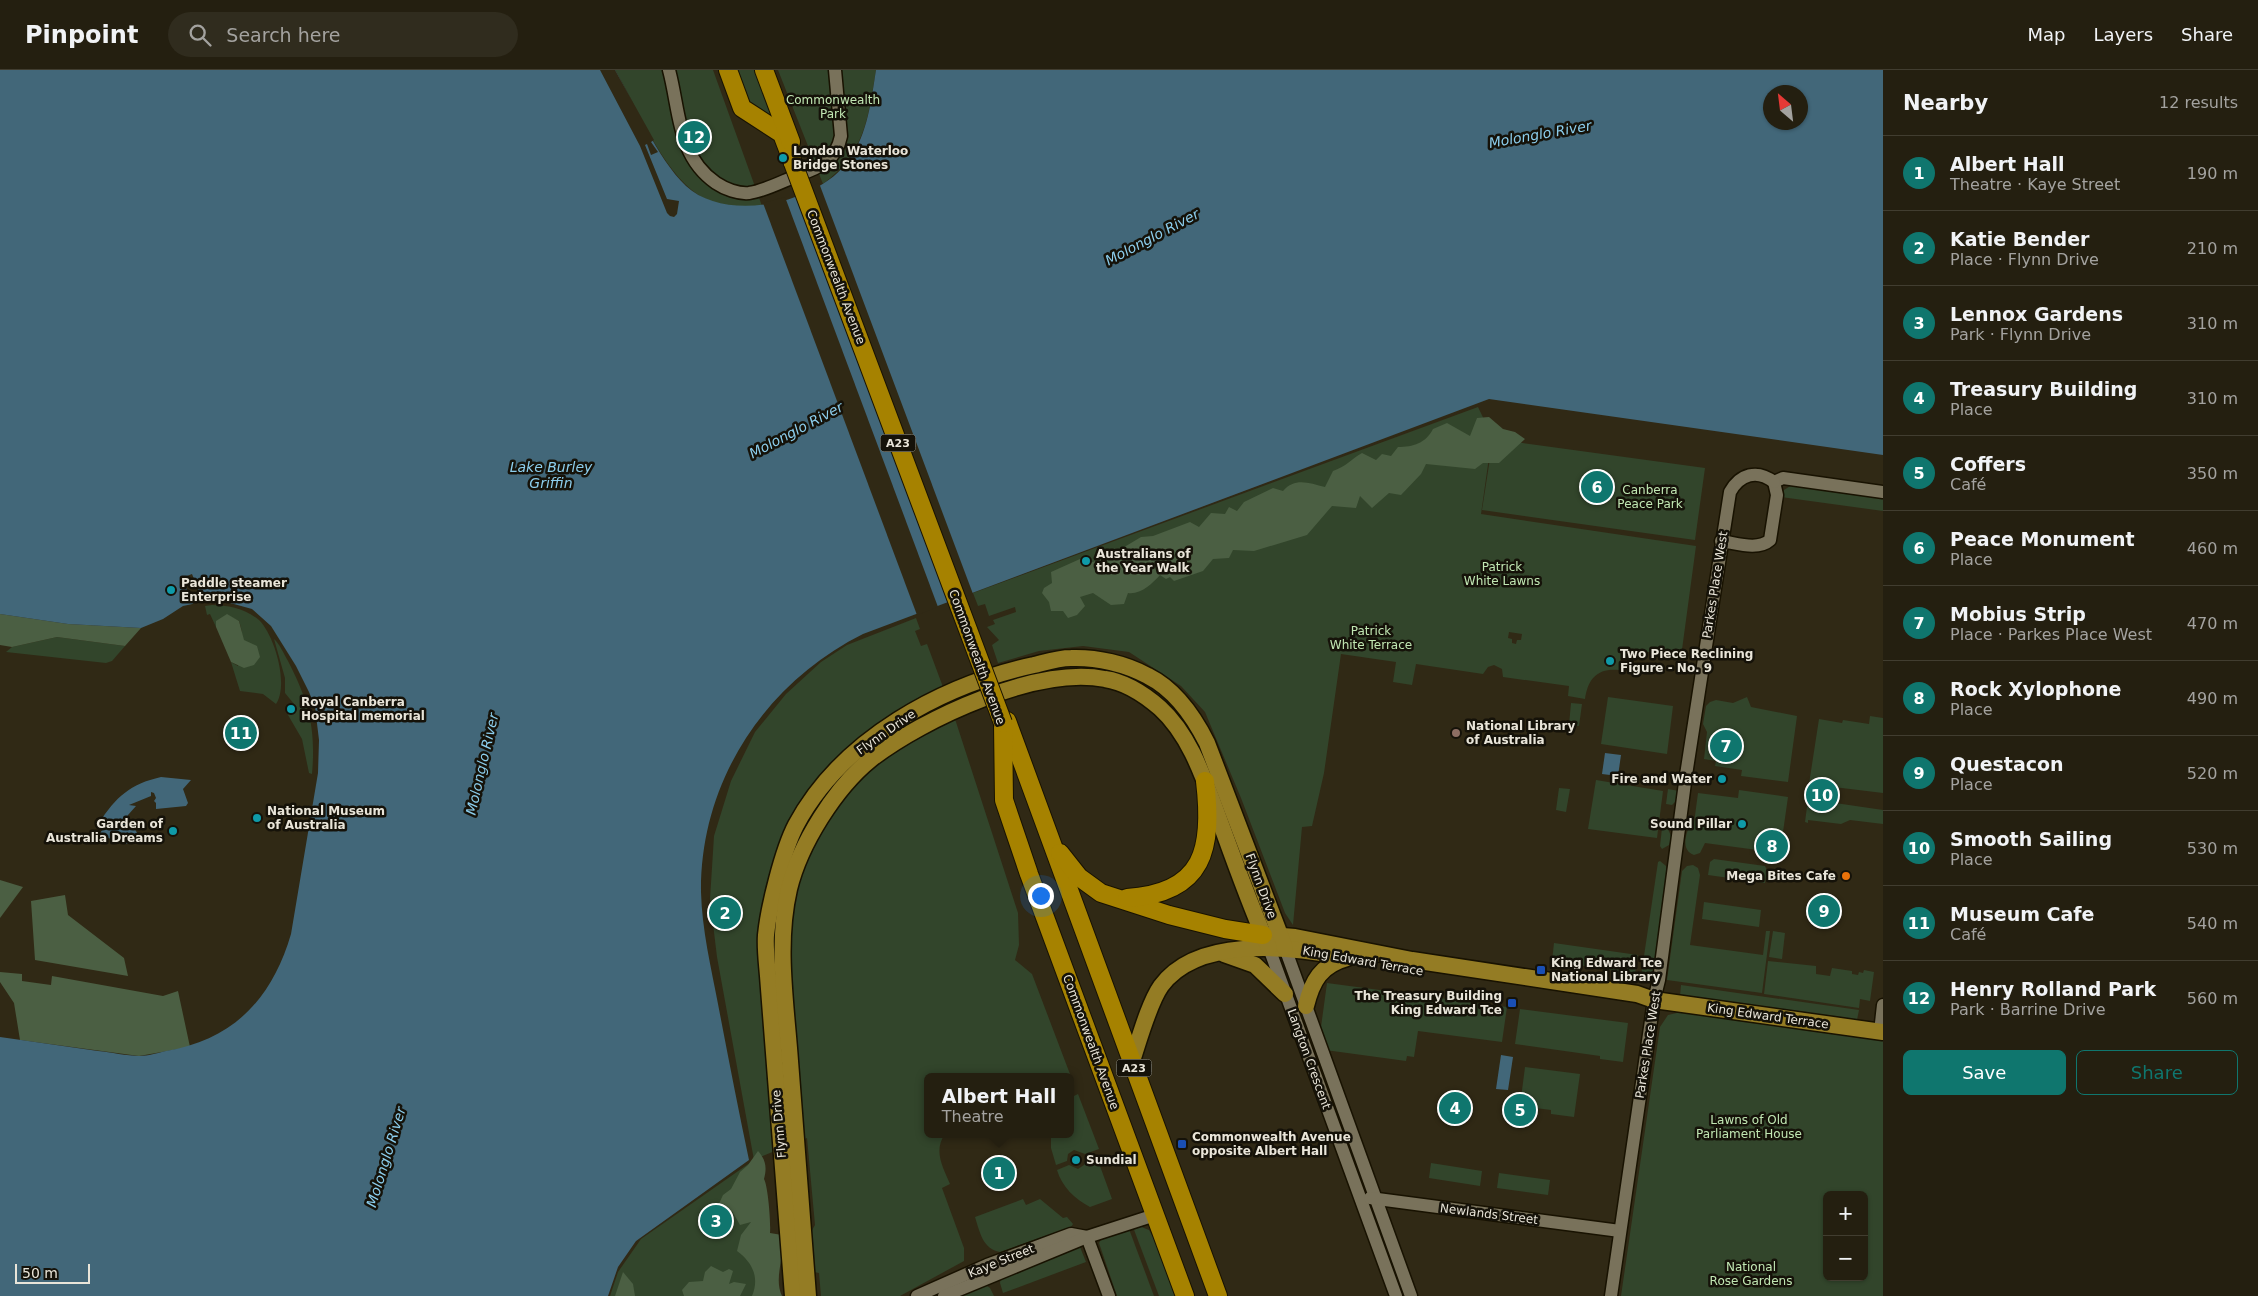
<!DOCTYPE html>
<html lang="en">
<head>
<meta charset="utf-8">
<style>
  body { margin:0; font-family:"DejaVu Sans",sans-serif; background:#302c1e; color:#f1f3f6 }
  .controls { position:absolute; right:15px; bottom:15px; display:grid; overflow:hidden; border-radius:8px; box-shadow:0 1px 4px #0004 }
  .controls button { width:45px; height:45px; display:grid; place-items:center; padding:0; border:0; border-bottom:1px solid #413d30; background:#241f10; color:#f1f3f6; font:25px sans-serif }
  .compass { position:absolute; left:1763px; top:15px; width:45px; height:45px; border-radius:50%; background:#241f10; box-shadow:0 1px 4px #0004; rotate:332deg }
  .scale { position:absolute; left:15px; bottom:12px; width:75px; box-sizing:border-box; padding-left:5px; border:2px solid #e9e5d9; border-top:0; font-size:14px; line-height:18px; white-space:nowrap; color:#e9e5d9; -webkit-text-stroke:4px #151209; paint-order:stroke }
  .you { position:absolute; left:1040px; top:825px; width:18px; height:18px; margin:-12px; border:4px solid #fff; border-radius:50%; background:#1a73e8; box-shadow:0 0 0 8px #1a73e833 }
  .badge { display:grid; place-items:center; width:32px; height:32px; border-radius:50%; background:#0f766e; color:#fff; font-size:16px; font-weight:700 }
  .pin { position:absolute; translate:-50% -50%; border:2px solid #fff; box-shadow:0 1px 5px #0006 }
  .popup { position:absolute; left:924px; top:1003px; width:150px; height:65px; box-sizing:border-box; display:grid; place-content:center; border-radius:8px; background:#241f10; filter:drop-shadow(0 1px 4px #0005); font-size:16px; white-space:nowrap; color:#a3a29f }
  .popup b { font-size:19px; color:#f1f3f6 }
  .popup::after { content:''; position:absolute; left:50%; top:100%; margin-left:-10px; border:10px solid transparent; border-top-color:#241f10 }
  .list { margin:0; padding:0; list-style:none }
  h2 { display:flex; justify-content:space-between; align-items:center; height:65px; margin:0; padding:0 20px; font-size:21px }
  h2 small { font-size:16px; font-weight:400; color:#a3a29f }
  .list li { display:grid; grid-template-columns:32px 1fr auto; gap:15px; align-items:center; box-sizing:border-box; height:75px; padding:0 20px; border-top:1px solid #413d30 }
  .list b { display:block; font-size:19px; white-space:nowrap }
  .list p { margin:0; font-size:16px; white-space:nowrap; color:#a3a29f }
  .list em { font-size:16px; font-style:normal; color:#a3a29f }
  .actions { display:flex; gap:10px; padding:15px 20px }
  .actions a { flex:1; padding:11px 0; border:1px solid #0f766e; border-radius:8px; text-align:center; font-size:18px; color:#0f766e }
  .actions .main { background:#0f766e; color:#fff }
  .icon { flex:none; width:28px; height:28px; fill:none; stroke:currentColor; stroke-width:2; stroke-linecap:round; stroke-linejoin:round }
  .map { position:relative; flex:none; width:1883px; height:1226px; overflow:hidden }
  header { display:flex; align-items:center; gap:30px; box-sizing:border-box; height:70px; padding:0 25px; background:#241f10; border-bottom:1px solid #413d30 }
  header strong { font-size:24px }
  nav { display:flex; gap:28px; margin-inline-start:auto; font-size:18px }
  .search { width:350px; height:45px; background:#302c1e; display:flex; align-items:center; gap:12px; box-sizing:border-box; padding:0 18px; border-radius:28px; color:#a3a29f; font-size:19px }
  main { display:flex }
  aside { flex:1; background:#241f10 }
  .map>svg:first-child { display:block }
</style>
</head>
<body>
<header>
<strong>Pinpoint</strong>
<div class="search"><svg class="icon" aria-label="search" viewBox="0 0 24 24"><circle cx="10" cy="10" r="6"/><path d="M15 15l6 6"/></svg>Search here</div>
<nav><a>Map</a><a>Layers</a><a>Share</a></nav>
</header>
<main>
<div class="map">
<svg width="1883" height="1226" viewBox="0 0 1883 1226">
  <rect width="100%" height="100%" fill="#302915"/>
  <!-- green -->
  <g fill="#32452b" fill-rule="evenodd">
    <path d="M615 0H713L762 136C744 137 725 137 708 130 666 112 638 38 615 0Z"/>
    <path d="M736 0H755L774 52 758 58Z"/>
    <path d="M778 0H876C868 49 865 82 823 114Z"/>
    <path d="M1478 337 1492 366 1481 444 1696 476 1681 587 1622 578 1619 600C1598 598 1588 608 1585 629L1568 626 1569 616 1503 607 1502 599 1494 595 1488 597 1483 604 1416 594 1412 615 1393 612 1396 592 1341 584 1324 703 1312 756 1302 757 1293 855 1285 843 1241 728 1205 642 1181 616 1129 582 1083 576 1039 581 998 593 992 575 999 570 987 557 995 554 993 550 1016 542 1015 537 989 546 985 534 978 536 973 523ZM1509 562 1522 564 1521 570H1517L1516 574 1512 573V569L1508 568Z"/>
    <path d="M1493 369 1705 398 1695 470 1482 440Z"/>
    <path d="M1792 415 1883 427V441L1781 427 1784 420Z"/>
    <path d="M212 535C228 535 246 539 259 550 275 566 289 615 276 634L263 624 240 621 231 592 238 596C242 579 245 568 239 551L227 545 217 551 216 557 210 544 207 545 205 536Z"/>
    <path d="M916 548 920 559 915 561 921 576 927 574 956 652 1018 843 1019 875 1015 890 1032 904 1073 1012 1070 1013V1007H928V1064H945C933 1081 943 1097 950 1114L942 1118 964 1178V1191L900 1226H821L819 1203 814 1202 811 1162 815 1155 807 1068 760 1087 773 1226H610L618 1202 641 1169 754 1090 717 887 710 829 714 766 731 711 755 662 786 624 821 592 847 575Z"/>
    <path d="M57 567 125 576 112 591 106 593 6 582 12 577Z"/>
    <path d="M274 569C279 573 284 584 288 591 309 632 316 658 312 704L309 703 302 669 288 645 294 634 285 623V608Z"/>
    <path d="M1608 627 1673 636 1667 684 1601 674Z"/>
    <path d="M1747 627 1751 637 1797 646 1788 712 1741 706 1742 700 1715 696 1716 691 1704 689 1707 662 1703 654 1706 636 1710 632 1716 630 1733 633Z"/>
    <path d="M1571 633 1582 634 1579 656 1569 655Z"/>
    <path d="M1870 646 1883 648V723L1809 714 1819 649 1842 653 1843 650 1869 654Z"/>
    <path d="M1596 710 1663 721 1657 768 1588 759Z"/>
    <path d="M1559 718 1570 719 1566 742 1556 740Z"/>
    <path d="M1668 719 1679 721 1677 730 1672 735 1666 734Z"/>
    <path d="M1739 720 1788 727 1780 783 1705 773 1700 783 1694 785C1680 780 1686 763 1691 753H1694L1698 723 1738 728Z"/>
    <path d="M1808 729 1883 740V754L1850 750 1841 754 1808 750V753L1805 752Z"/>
    <path d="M1662 758 1668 759 1672 768 1669 775 1662 779 1660 776Z"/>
    <path d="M1714 789 1765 796 1767 800 1765 813 1708 805 1710 792Z"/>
    <path d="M1660 791 1666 796 1667 805 1652 907 1641 906 1658 792Z"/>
    <path d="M1693 795 1698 798 1700 805 1690 875 1763 885 1766 861H1770L1762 923 1667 910 1682 801 1687 796Z"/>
    <path d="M1704 832 1761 840 1759 857 1702 849Z"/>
    <path d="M1773 861 1785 863 1782 889 1769 887Z"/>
    <path d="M1554 873 1638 885 1635 904 1552 891Z"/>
    <path d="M1768 891 1816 896V904L1830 906 1832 898 1852 901V904L1858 905 1859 902 1863 903 1864 900 1874 902 1870 931 1860 929 1859 938 1764 924Z"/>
    <path d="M1327 913 1507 937 1502 972 1418 961 1414 987 1407 986 1406 991 1318 979Z"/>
    <path d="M1681 915 1859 940 1857 950 1680 926Z"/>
    <path d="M1520 939 1628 953 1623 992 1600 989V986L1515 974Z"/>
    <path d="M1681 942 1883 971V1226H1621L1660 957 1668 945ZM1827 1125H1864V1207H1827Z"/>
    <path d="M1525 997 1580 1004 1574 1047 1551 1044V1040L1520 1036Z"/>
    <path d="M1078 1024 1099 1079 1085 1084 1074 1080 1068 1084 1067 1091 1056 1095 1051 1078V1064H1070V1028Z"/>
    <path d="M1096 1085 1112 1129 1090 1137C1075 1129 1062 1117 1057 1100L1069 1095 1078 1099 1084 1095 1086 1089Z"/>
    <path d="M1431 1093 1482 1101 1480 1116 1429 1108Z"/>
    <path d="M1499 1103 1550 1110 1548 1125 1497 1118Z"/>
    <path d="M1023 1129 1026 1135 1040 1129 1063 1148 1067 1147 1073 1154 1071 1157 1000 1182C983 1179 980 1163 975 1147Z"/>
    <path d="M1139 1156 1149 1160 1153 1167 1175 1226H1159L1133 1157Z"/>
    <path d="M1129 1159 1154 1226H1117L1099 1173 1102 1168Z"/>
    <path d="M1078 1177H1080L1086 1192 1003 1223 1000 1213 1001 1207Z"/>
    <path d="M984 1214 990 1218 994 1226H950Z"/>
  </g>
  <!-- forest -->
  <g fill="#4b5f43">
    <path d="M1489 347 1503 359 1515 362 1525 369 1499 393H1483L1475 399 1426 394 1421 404 1401 425 1389 423 1372 438 1360 426 1356 438 1332 436 1307 465 1254 481 1233 480 1229 488 1213 489 1203 501 1174 511 1170 507 1166 509 1160 505C1152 514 1140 525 1128 523L1124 534 1111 535 1093 523 1080 527 1085 536 1077 545 1068 548 1063 541H1051L1049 532 1042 523 1044 518 1052 513 1051 502 1080 489 1093 492 1111 485 1141 467 1153 466 1190 452 1199 457 1211 443 1225 444 1229 437 1237 441 1244 432 1273 418 1283 421C1295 407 1309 413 1325 417L1333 401C1347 396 1350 390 1362 383L1376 390 1382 384 1391 386 1398 377C1413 377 1426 373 1433 359L1447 353 1470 366 1477 348Z"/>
    <path d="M0 544 68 554 141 558 125 576 57 567 12 577 0 575Z"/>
    <path d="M227 544 239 551 244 570 257 576 260 587 254 595 244 598 231 592 216 557V551Z"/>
    <path d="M0 810 23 817 0 848Z"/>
    <path d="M65 825 68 845 124 888 128 906 35 890 31 831Z"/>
    <path d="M0 902 22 904V911L51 915 52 906 163 926 178 921 190 977 139 986 20 970 14 933 0 912Z"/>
    <path d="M758 1081C766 1090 767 1098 764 1109 768 1116 771 1153 770 1163L782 1165C786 1185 773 1207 782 1226H752C760 1207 752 1192 737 1181L741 1165 751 1152 740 1155 732 1141 724 1157 711 1151 723 1125 731 1119 740 1102 748 1095Z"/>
    <path d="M711 1196 723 1202 729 1199 733 1201 729 1214 734 1212 746 1214 740 1226H684L682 1220 689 1212 703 1211 705 1202Z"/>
    <path d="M623 1202 633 1214 635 1226H615Z"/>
  </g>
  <!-- water -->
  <g fill="#426779" fill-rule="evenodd">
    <path d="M0 0H615C636 36 656 87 686 116 727 154 819 133 849 90 868 63 871 31 876 0H1883V385L1489 329 863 564C765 613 700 711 701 822 702 860 711 897 718 934 728 986 738 1038 749 1090L636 1171 618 1197 608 1226H0V967C33 972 65 976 98 981 111 982 126 986 140 986 148 986 157 983 166 981 233 970 272 929 291 864L318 703 319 670 315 637 309 622 296 596 271 556 252 539 223 531 211 530 183 536 163 549 141 558 68 554 0 544ZM1770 22H1800V52H1770Z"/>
    <circle cx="1597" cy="417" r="5.5"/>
    <path d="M1605 683 1621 685 1618 706 1602 704Z"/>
    <path d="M161 707 191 710 183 719 188 733 186 736 156 739V733L154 731 156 728 154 723 151 722V726L129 735 136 736 128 745 129 757 132 756 142 769 137 771 129 765 127 774 99 765 104 757 99 753C116 727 130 714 161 707Z"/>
    <path d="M1501 985 1513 987 1508 1020 1496 1019Z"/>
  </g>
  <!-- pier -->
  <g fill="#302915">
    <path d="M600 0H615L654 70 651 72 658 82 651 85 647 74 645 75 667 129 679 131 677 144 674 147 670 146 667 143 640 76Z"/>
    <path d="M819 113 973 524 952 532 799 121Z"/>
    <path d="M785 127 938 537 917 545 763 133Z"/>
    <path d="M192 504 204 534 194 536 182 508Z"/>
  </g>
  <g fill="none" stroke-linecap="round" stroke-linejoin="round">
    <!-- minor casing -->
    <g stroke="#181201" stroke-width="15">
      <g id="minor">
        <path d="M669 0C680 41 677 86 716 113 725 119 738 124 749 123 764 121 781 112 796 106 818 98 836 92 841 66L835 0"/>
        <path d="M1774 412 1783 408 1883 422"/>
        <path d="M1721 471C1736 473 1758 481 1770 470L1777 425 1774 412"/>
        <path d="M1269 878 1396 1226"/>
        <path d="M1285 878 1411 1226"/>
        <path d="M1880 962 1883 935"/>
        <path d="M1370 1128 1620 1161"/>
        <path d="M1087 1167 1109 1226"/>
        <path d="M917 1226 987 1195 1071 1164 1087 1167"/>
        <path d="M944 1226 1087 1167 1155 1145"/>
        <path d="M1611 1226 1654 930 1659 910 1686 705 1730 422C1740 404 1757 399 1774 412"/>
      </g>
    </g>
    <!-- major casing -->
    <g stroke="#181201" stroke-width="19">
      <g id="major">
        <path d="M1270 865 1295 867 1412 890 1637 924 1654 930 1883 962"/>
        <path d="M1224 884 1255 895 1285 924"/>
        <path d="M1306 936C1312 911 1321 895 1347 888"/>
        <path d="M1132 991C1139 970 1149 933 1161 916 1197 867 1286 876 1338 886"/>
        <path d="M793 1226 768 906C767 893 765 878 766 865 769 836 783 780 796 755 842 669 942 615 1034 595 1046 592 1059 588 1071 588 1097 587 1126 594 1148 606 1176 620 1194 647 1207 673L1285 878"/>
        <path d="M808 1226C802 1148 796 1069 790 991 786 934 776 875 789 819 800 774 835 718 871 689 924 648 1037 596 1105 609 1126 612 1145 625 1160 638 1191 666 1205 712 1219 749 1235 792 1250 836 1269 878"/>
      </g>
    </g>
    <!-- highway casing -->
    <g stroke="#181201" stroke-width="20">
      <g id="highway">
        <path d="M728 0 742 38 782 64 793 93"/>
        <path d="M764 0 791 72"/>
        <path d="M1007 651 1218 1226"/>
        <path d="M1003 654 1004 730 1029 804 1185 1226"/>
        <path d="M1060 783 1079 807 1101 823 1169 845 1225 859 1263 865"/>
        <path d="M1127 828C1205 823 1213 778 1205 711"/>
      </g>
    </g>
    <!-- minor -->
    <use href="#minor" stroke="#79725b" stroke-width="12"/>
    <!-- major -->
    <use href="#major" stroke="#947c24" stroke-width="16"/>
    <!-- highway -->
    <use href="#highway" stroke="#a68200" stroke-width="18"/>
    <!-- highway-bridge casing -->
    <g stroke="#181201" stroke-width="20" stroke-linecap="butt">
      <path id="highway-bridge" d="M793 93 1003 653"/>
    </g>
    <!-- highway-bridge -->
    <use href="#highway-bridge" stroke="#a68200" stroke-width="18"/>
  </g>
  <!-- markers -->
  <g fill="#0f9aa8" stroke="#151209" stroke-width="2">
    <circle cx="783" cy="88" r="5"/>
    <circle cx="1086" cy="491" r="5"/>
    <circle cx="171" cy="520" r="5"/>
    <circle cx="1610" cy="591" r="5"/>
    <circle cx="291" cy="639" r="5"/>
    <circle cx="1722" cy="709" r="5"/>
    <circle cx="257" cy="748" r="5"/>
    <circle cx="1742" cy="754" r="5"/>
    <circle cx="173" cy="761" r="5"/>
    <circle cx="1076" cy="1090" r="5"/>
  </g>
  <circle fill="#8d6e63" stroke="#151209" stroke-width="2" cx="1456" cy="663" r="5"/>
  <circle fill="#e8710a" stroke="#151209" stroke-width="2" cx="1846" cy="806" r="5"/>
  <g fill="#1a4fb4" stroke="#151209" stroke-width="2">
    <rect x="1536" y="895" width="10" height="10" rx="2.5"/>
    <rect x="1507" y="928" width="10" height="10" rx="2.5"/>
    <rect x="1177" y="1069" width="10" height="10" rx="2.5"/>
  </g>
  <g text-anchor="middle" stroke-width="5" stroke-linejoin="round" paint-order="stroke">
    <!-- shield labels -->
    <g fill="#151209" stroke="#a9a69b" stroke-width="1">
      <rect x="880.5" y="364.5" width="35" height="17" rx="4"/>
      <rect x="1116.5" y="989.5" width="35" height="17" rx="4"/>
    </g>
    <g font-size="11" font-weight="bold" fill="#e9e5d9">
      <text x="898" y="377">A23</text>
      <text x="1134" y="1002">A23</text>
    </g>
    <!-- park labels -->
    <g font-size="12" fill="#c1e7b3" stroke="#151209">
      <text x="833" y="34">Commonwealth<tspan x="833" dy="14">Park</tspan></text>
      <text x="1650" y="424">Canberra<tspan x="1650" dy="14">Peace Park</tspan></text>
      <text x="1502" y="501">Patrick<tspan x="1502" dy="14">White Lawns</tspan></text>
      <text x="1371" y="565">Patrick<tspan x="1371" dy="14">White Terrace</tspan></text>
      <text x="1749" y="1054">Lawns of Old<tspan x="1749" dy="14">Parliament House</tspan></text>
      <text x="1751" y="1201">National<tspan x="1751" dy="14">Rose Gardens</tspan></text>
    </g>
    <!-- poi labels -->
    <g font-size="12" font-weight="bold" fill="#e9e5d9" stroke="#151209" text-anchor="start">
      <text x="793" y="85">London Waterloo<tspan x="793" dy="14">Bridge Stones</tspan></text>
      <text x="1096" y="488">Australians of<tspan x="1096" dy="14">the Year Walk</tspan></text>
      <text x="181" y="517">Paddle steamer<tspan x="181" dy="14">Enterprise</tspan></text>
      <text x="1620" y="588">Two Piece Reclining<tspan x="1620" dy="14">Figure - No. 9</tspan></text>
      <text x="301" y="636">Royal Canberra<tspan x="301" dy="14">Hospital memorial</tspan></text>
      <text x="1466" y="660">National Library<tspan x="1466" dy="14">of Australia</tspan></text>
      <text x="1712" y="713" text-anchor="end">Fire and Water</text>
      <text x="267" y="745">National Museum<tspan x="267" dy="14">of Australia</tspan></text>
      <text x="163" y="758" text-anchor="end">Garden of<tspan x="163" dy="14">Australia Dreams</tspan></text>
      <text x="1732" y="758" text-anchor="end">Sound Pillar</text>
      <text x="1836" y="810" text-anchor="end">Mega Bites Cafe</text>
      <text x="1551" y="897">King Edward Tce<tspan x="1551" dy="14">National Library</tspan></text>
      <text x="1502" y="930" text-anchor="end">The Treasury Building<tspan x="1502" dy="14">King Edward Tce</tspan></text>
      <text x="1192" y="1071">Commonwealth Avenue<tspan x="1192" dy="14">opposite Albert Hall</tspan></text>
      <text x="1086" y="1094">Sundial</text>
    </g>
    <!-- street labels -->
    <g font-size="12" fill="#e9e5d9" stroke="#151209">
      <text transform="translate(836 207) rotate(69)" y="4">Commonwealth Avenue</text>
      <text transform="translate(1715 515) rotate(-81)" y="4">Parkes Place West</text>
      <text transform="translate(977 587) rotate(70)" y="4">Commonwealth Avenue</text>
      <text transform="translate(886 662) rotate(-35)" y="4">Flynn Drive</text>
      <text transform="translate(1261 816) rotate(70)" y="4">Flynn Drive</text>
      <text transform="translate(1363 891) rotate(10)" y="4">King Edward Terrace</text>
      <text transform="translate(1768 946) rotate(8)" y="4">King Edward Terrace</text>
      <text transform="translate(1091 972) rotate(70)" y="4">Commonwealth Avenue</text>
      <text transform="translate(1648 975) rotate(-81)" y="4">Parkes Place West</text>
      <text transform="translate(1309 989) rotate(70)" y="4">Langton Crescent</text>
      <text transform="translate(779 1054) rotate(-95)" y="4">Flynn Drive</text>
      <text transform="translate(1489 1144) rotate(7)" y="4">Newlands Street</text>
      <text transform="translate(1001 1191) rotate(-22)" y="4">Kaye Street</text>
    </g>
    <!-- water labels -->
    <g font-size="14" font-style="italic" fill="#8cceed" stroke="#151209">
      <text transform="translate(1540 64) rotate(-10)" y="5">Molonglo River</text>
      <text transform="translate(1152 167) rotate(-28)" y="5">Molonglo River</text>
      <text transform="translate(796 360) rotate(-28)" y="5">Molonglo River</text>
      <text x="551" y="402">Lake Burley<tspan x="551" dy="16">Griffin</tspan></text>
      <text transform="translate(482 694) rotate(-77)" y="5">Molonglo River</text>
      <text transform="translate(386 1087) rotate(-73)" y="5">Molonglo River</text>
    </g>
  </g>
</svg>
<div class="controls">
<button>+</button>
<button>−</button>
</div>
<svg class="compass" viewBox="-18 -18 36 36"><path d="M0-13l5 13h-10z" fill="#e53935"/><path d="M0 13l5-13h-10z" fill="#a3a29f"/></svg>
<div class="scale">50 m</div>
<div class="you"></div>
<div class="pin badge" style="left:999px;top:1103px">1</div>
<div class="popup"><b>Albert Hall</b>Theatre</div>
<div class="pin badge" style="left:725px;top:843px">2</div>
<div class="pin badge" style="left:716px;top:1151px">3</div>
<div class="pin badge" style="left:1455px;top:1038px">4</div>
<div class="pin badge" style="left:1520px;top:1040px">5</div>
<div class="pin badge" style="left:1597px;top:417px">6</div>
<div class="pin badge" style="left:1726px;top:676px">7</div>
<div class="pin badge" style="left:1772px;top:776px">8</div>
<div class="pin badge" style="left:1824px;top:841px">9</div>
<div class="pin badge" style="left:1822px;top:725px">10</div>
<div class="pin badge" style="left:241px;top:663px">11</div>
<div class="pin badge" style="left:694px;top:67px">12</div>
</div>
<aside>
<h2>Nearby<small>12 results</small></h2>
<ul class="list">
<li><span class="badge">1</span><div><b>Albert Hall</b><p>Theatre · Kaye Street</p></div><em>190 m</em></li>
<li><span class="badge">2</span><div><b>Katie Bender</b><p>Place · Flynn Drive</p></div><em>210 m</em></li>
<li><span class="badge">3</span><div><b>Lennox Gardens</b><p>Park · Flynn Drive</p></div><em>310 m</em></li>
<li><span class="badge">4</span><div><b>Treasury Building</b><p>Place</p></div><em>310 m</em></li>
<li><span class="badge">5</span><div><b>Coffers</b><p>Café</p></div><em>350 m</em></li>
<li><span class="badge">6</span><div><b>Peace Monument</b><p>Place</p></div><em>460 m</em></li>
<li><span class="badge">7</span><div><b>Mobius Strip</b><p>Place · Parkes Place West</p></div><em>470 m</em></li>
<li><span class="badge">8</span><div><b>Rock Xylophone</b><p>Place</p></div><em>490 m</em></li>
<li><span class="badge">9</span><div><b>Questacon</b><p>Place</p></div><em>520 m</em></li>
<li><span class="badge">10</span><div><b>Smooth Sailing</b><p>Place</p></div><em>530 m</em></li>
<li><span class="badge">11</span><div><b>Museum Cafe</b><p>Café</p></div><em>540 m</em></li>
<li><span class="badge">12</span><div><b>Henry Rolland Park</b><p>Park · Barrine Drive</p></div><em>560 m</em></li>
</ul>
<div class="actions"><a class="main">Save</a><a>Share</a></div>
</aside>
</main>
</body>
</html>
